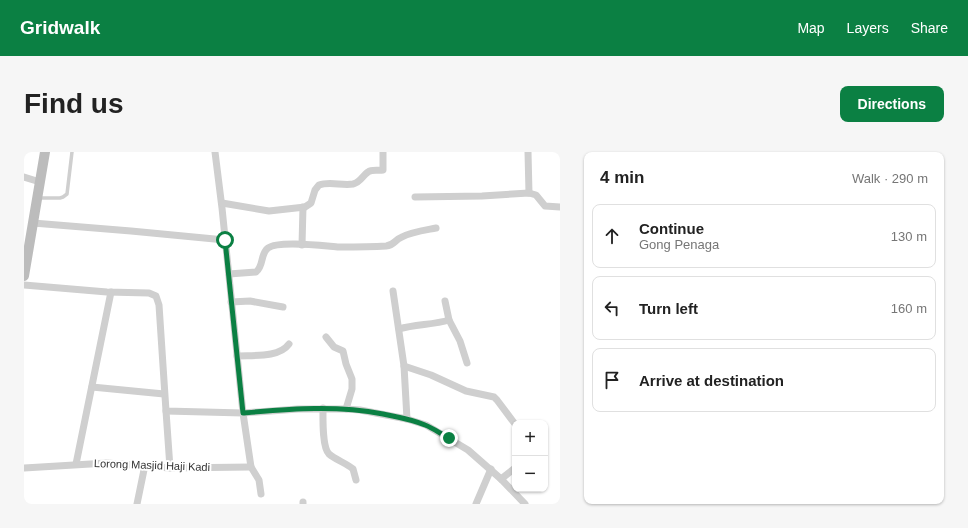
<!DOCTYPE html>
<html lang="en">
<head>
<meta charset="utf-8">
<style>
  body { margin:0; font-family:Helvetica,sans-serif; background:#f6f6f6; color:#222 }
  .controls { position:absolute; right:12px; bottom:12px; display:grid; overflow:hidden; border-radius:8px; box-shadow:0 1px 3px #0004 }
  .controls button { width:36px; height:36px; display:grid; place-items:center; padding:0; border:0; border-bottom:1px solid #e0e0e0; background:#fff; color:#222; font:20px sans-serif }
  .stop { position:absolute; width:12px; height:12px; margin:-9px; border:3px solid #0b8043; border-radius:50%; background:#fff }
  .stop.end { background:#0b8043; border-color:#fff; box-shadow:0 1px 4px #0008 }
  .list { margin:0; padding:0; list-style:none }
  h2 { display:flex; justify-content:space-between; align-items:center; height:52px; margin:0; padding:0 16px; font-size:17px }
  h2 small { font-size:13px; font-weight:400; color:#767676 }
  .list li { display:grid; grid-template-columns:26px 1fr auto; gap:12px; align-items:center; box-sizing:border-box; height:64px; margin:0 8px 8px; padding:0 8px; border:1px solid #e0e0e0; border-radius:8px }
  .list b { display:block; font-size:15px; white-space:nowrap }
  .list p { margin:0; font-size:13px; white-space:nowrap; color:#767676 }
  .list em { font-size:13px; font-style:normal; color:#767676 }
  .icon { flex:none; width:22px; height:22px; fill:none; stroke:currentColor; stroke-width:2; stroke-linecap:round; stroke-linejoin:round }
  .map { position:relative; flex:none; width:536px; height:352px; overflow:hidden; border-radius:8px }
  header { display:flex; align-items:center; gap:24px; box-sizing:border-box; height:56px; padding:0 20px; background:#0b8043; color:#fff }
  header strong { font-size:19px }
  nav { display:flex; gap:22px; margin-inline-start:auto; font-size:14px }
  .intro { display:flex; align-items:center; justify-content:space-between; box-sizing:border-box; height:96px; padding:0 24px }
  h1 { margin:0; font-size:28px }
  .button { padding:10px 18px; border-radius:8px; background:#0b8043; color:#fff; font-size:14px; font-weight:700 }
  main { display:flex; gap:24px; padding:0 24px }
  aside { flex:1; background:#fff; border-radius:8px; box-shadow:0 1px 3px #0004 }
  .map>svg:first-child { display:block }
</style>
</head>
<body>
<header>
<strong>Gridwalk</strong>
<nav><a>Map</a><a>Layers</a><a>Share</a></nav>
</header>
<div class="intro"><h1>Find us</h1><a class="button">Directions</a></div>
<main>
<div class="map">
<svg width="536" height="352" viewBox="0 0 536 352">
  <rect width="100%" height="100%" fill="#fff"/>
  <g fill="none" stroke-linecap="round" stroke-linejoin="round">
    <!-- lane -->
    <path stroke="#cfcfcf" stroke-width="3.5" d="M15 46H36L39 45 43 42 48 0"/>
    <!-- street -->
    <g stroke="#cfcfcf" stroke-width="7">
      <path d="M191 0 198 56 219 261 227 315 235 328 237 342"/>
      <path d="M504 0 505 41"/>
      <path d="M0 25 16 30"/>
      <path d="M391 45 458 44 505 41 512 43 521 54 536 55"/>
      <path d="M198 51 245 59 281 55 287 51 291 38 295 33C306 29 318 34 329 32 337 30 338 24 344 20 348 17 354 19 359 18V0"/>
      <path d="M9 71 107 79 201 88"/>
      <path d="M278 93 279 55"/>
      <path d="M205 122 232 120C240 114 236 102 244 96 255 88 301 94 315 95 331 95 346 95 362 94 371 93 370 88 378 85 387 80 402 78 412 76"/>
      <path d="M0 133 83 140 125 141 132 144 135 153 142 259 219 261 274 257H322L336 258 383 267 402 273 444 298 477 327 501 352"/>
      <path d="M369 139 380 214 383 267"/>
      <path d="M207 150 226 149 259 155"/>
      <path d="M425 168 436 189 443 211"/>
      <path d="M375 177C392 172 409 173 425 168L421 149"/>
      <path d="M302 185 310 195 319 199 322 212 328 227V237L322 257"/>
      <path d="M213 204C229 203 255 206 265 192"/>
      <path d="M380 214 407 223 442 239 470 245 473 248 491 272"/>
      <path d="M68 235 140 242"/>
      <path d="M299 256C299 266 298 295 305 302 312 308 322 311 329 317L332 328"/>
      <path d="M142 259 146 316"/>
      <path d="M52 312 87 140"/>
      <path d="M0 316 83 311 146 316 227 315"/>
      <path d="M477 327 491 316"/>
      <path d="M279 350V352"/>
      <path d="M113 352 121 313"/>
      <path d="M452 352 467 317"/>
    </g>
    <!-- secondary -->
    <path stroke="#bcbcbc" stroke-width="10" d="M0 124 21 0"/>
  </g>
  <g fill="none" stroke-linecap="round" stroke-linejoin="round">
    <!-- route -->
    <path stroke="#0b8043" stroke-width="5" d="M201 88 219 261C267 257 311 253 359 262 373 265 387 267 401 273 409 276 417 282 425 286"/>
  </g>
  <g text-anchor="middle" stroke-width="4" stroke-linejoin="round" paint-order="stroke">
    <!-- street labels -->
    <g font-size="11" fill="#323232" stroke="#fff">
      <text transform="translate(128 313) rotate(2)" y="4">Lorong Masjid Haji Kadi</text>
    </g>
  </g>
</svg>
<div class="controls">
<button>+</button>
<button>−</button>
</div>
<div class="stop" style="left:201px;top:88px"></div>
<div class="stop end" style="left:425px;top:286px"></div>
</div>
<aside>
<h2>4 min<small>Walk · 290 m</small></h2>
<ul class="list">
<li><svg class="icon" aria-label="ahead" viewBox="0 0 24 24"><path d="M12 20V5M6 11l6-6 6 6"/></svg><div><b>Continue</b><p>Gong Penaga</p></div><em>130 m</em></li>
<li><svg class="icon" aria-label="left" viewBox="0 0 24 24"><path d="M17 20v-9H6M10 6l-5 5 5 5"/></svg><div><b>Turn left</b></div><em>160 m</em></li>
<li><svg class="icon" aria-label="arrive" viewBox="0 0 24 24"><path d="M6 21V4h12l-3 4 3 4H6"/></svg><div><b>Arrive at destination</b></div></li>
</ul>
</aside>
</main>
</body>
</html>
